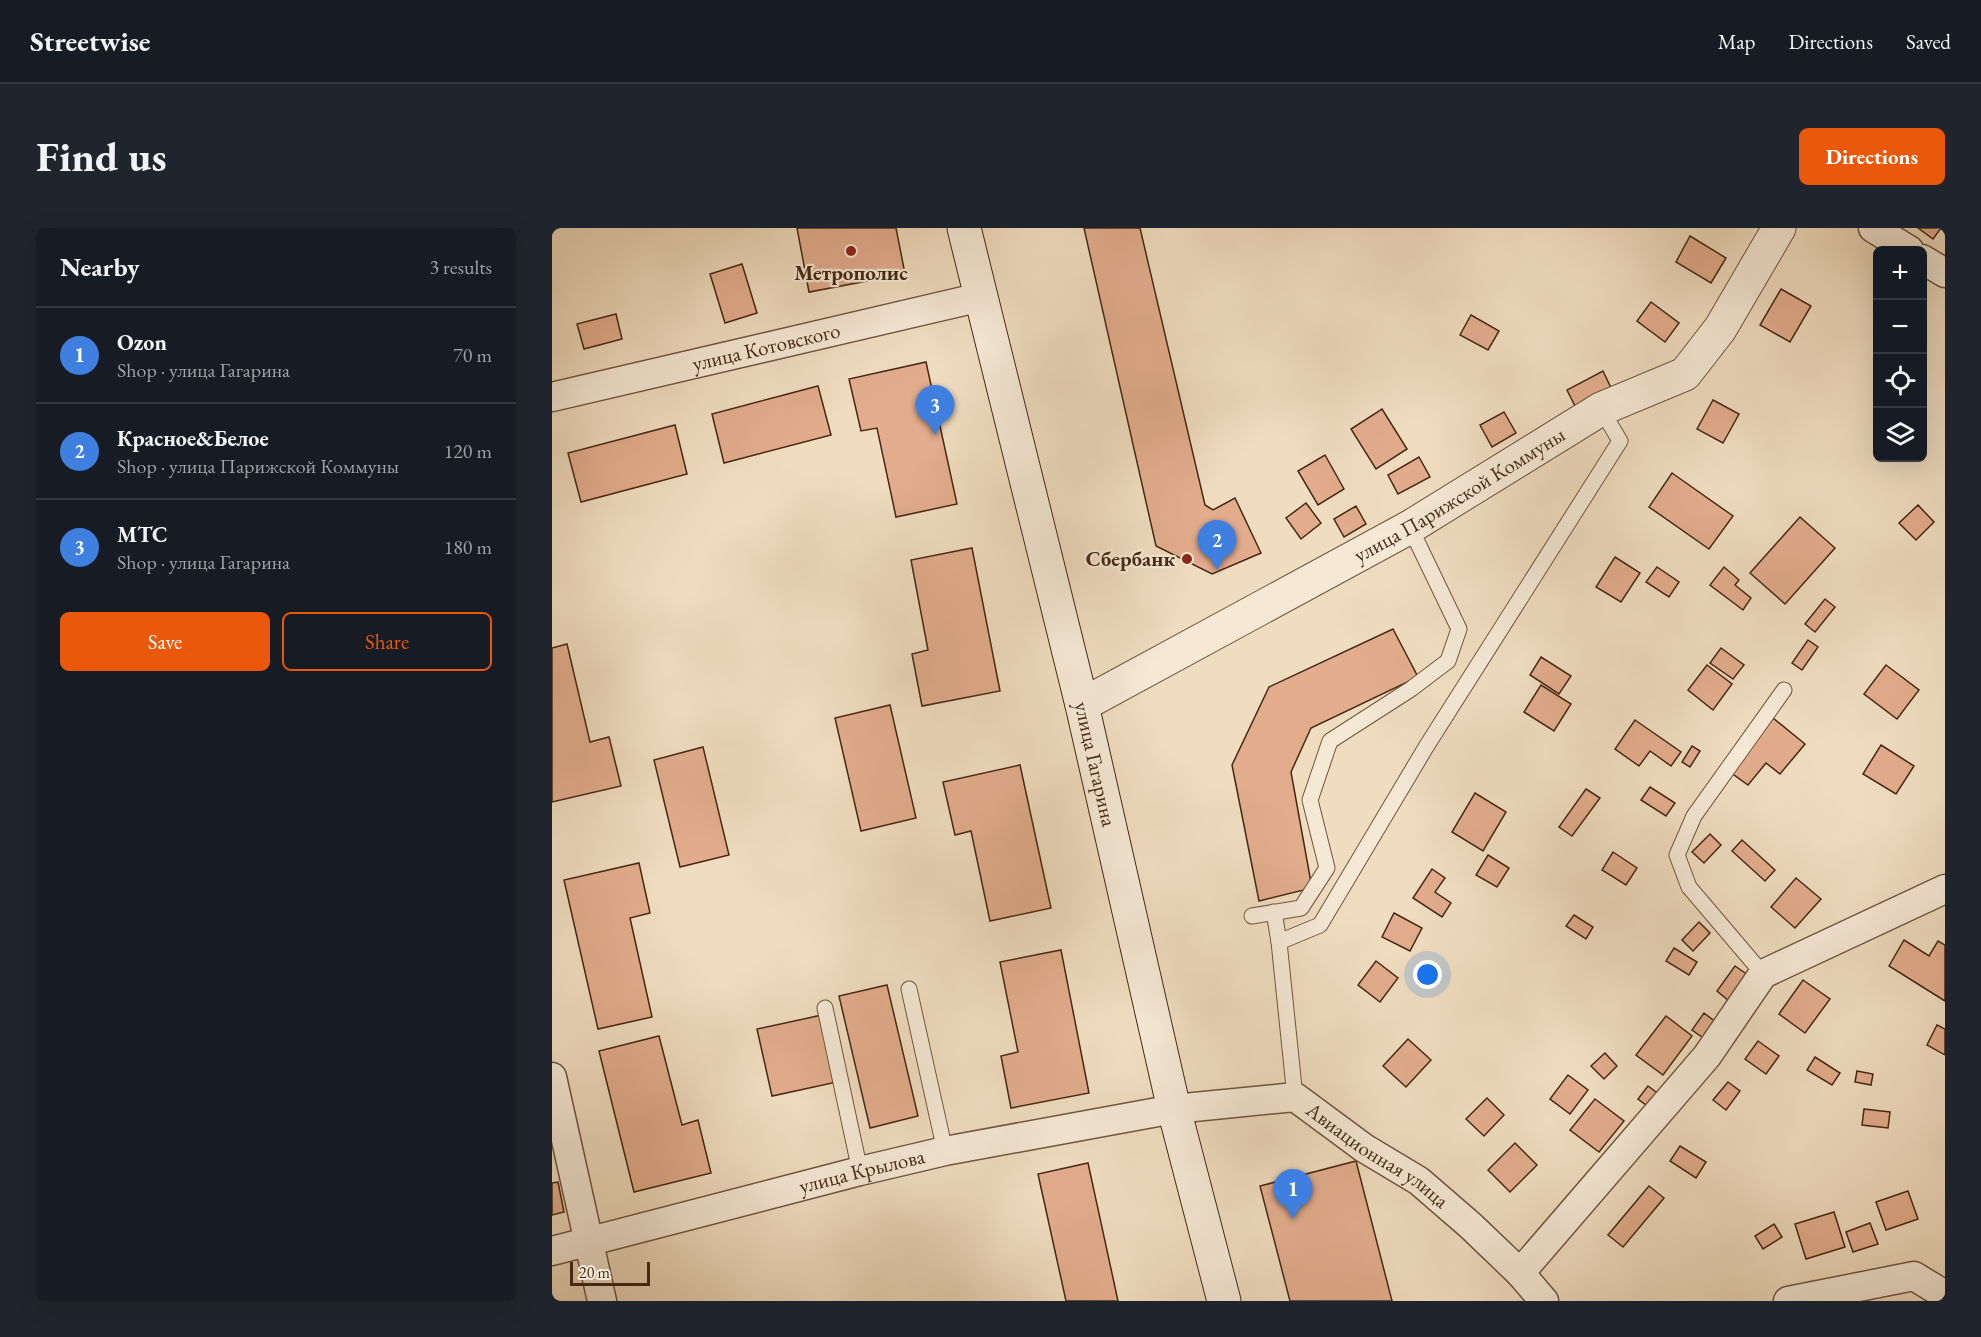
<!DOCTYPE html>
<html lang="en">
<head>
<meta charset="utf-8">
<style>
  body { margin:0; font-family:"EB Garamond",serif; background:#20242c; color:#f1f3f6 }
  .controls { position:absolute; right:18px; top:18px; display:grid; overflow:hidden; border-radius:9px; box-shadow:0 6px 24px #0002 }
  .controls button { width:54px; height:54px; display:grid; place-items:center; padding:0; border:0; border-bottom:2px solid #363941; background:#171b24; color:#f1f3f6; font:30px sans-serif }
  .scale { position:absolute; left:18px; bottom:15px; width:80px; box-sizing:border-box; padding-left:6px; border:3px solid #462814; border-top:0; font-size:16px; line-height:21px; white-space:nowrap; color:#462814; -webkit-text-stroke:4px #f5e9d6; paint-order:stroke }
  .you { position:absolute; left:876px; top:747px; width:21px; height:21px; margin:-15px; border:4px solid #fff; border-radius:50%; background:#1a73e8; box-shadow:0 0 0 9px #1a73e833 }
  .badge { display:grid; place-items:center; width:39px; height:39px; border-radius:50%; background:#ea580c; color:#fff; font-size:20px; font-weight:700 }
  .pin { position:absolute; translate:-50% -50px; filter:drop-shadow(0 2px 3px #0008) }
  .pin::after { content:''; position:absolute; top:32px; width:21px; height:18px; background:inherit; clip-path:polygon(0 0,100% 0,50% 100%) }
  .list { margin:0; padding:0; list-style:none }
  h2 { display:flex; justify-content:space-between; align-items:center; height:78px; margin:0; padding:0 24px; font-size:26px }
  h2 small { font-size:20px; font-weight:400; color:#9ea1a6 }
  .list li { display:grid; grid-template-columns:39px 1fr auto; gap:18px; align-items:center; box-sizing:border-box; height:96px; padding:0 24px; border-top:2px solid #363941 }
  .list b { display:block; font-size:22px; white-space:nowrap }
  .list p { margin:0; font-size:20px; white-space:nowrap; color:#9ea1a6 }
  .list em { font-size:20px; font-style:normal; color:#9ea1a6 }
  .actions { display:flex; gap:12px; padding:18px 24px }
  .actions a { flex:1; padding:14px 0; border:2px solid #ea580c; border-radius:9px; text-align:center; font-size:21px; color:#ea580c }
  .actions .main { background:#ea580c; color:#fff }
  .icon { flex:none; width:33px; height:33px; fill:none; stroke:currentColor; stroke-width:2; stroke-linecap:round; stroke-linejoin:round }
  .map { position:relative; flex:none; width:1393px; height:1073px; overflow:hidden; border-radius:9px }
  header { display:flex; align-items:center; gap:36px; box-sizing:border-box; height:84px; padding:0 30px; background:#171b24; border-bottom:2px solid #363941 }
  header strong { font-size:28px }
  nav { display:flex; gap:33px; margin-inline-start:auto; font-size:21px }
  .intro { display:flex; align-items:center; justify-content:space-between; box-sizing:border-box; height:144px; padding:0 36px }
  h1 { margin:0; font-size:42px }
  .button { padding:15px 27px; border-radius:9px; background:#ea580c; color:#fff; font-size:21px; font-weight:700 }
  main { display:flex; gap:36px; padding:0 36px }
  aside { flex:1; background:#171b24; border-radius:9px; box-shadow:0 6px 24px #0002 }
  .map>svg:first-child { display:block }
</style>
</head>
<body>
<header>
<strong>Streetwise</strong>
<nav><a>Map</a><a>Directions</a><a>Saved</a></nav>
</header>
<div class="intro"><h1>Find us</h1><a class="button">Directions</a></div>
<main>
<aside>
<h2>Nearby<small>3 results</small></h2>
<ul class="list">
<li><span class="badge" style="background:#3f7fe0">1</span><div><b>Ozon</b><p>Shop · улица Гагарина</p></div><em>70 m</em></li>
<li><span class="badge" style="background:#3f7fe0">2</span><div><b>Красное&amp;Белое</b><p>Shop · улица Парижской Коммуны</p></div><em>120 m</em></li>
<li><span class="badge" style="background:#3f7fe0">3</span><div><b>МТС</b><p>Shop · улица Гагарина</p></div><em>180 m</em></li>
</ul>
<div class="actions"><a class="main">Save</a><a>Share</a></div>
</aside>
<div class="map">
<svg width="1393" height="1073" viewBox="0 0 1393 1073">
  <rect width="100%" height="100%" fill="#f0ddc0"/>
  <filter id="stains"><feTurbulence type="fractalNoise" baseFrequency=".00333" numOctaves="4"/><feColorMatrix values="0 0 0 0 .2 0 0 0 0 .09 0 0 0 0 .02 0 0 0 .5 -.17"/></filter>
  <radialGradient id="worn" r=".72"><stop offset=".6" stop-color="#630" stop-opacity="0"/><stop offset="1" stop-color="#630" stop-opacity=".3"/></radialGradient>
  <!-- building -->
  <g fill="#e3ad8d" stroke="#462814" stroke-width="1.5">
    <path d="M245 0H344L353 46 257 64Z"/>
    <path d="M532 0H588L653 277 661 282 683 270 709 325 660 346 604 318Z"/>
    <path d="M1366 0H1389L1381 11Z"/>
    <path d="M1138 8 1174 30 1159 55 1124 34Z"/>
    <path d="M190 36 205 85 173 95 158 46Z"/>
    <path d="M1229 61 1259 78 1238 114 1208 97Z"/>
    <path d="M1099 74 1127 95 1113 114 1085 93Z"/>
    <path d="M64 86 70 111 32 121 25 96Z"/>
    <path d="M919 87 947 103 936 122 908 107Z"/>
    <path d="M374 134 405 276 344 289 325 200 309 203 297 151Z"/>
    <path d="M1051 143 1060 162 1024 180 1015 162Z"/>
    <path d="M266 158 279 207 172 235 160 186Z"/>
    <path d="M1161 172 1187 186 1171 215 1145 201Z"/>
    <path d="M830 181 855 221 824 241 799 201Z"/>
    <path d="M952 184 964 205 940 219 928 197Z"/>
    <path d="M123 197 135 246 29 274 16 225Z"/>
    <path d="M773 227 792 261 766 277 746 243Z"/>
    <path d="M867 229 878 249 846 266 836 247Z"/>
    <path d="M1120 245 1181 288 1157 321 1097 279Z"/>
    <path d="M754 275 769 295 749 311 734 290Z"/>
    <path d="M1366 277 1382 294 1364 312 1347 295Z"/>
    <path d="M804 278 814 296 792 309 782 291Z"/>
    <path d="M1248 289 1283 320 1233 376 1198 345Z"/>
    <path d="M420 320 448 463 370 478 360 426 376 422 359 332Z"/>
    <path d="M1063 329 1088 345 1069 374 1044 359Z"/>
    <path d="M1105 339 1127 354 1117 369 1094 354Z"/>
    <path d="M1172 339 1187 352 1183 357 1199 370 1191 382 1158 357Z"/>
    <path d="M1273 371 1283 379 1263 404 1253 396Z"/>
    <path d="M841 401 866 449 759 500 739 544 760 660 707 673 680 537 717 459Z"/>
    <path d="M1256 412 1266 419 1250 442 1240 435Z"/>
    <path d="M15 416 38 514 57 509 69 558 0 574V420Z"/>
    <path d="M1169 420 1192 437 1181 451 1158 435Z"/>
    <path d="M989 429 1019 448 1007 466 978 447Z"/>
    <path d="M1155 437 1180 456 1161 482 1136 462Z"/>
    <path d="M1334 437 1367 462 1345 491 1312 466Z"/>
    <path d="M989 457 1019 476 1002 503 972 484Z"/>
    <path d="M338 477 364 590 309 603 283 490Z"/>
    <path d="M1221 490 1253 516 1228 546 1214 535 1196 557 1178 544Z"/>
    <path d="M1083 492 1129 524 1119 538 1098 523 1087 538 1063 521Z"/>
    <path d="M1329 517 1362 538 1344 566 1311 546Z"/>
    <path d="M1140 518 1148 523 1138 539 1130 534Z"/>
    <path d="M151 519 177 627 128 639 102 532Z"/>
    <path d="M468 537 499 680 438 693 419 603 403 607 391 554Z"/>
    <path d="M1098 559 1123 575 1114 588 1089 572Z"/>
    <path d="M1034 561 1048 570 1020 608 1007 599Z"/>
    <path d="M923 565 954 584 931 623 900 604Z"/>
    <path d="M1158 606 1169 617 1152 635 1140 624Z"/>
    <path d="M1190 612 1223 642 1213 653 1180 623Z"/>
    <path d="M1061 624 1085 640 1074 657 1050 642Z"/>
    <path d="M936 627 957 640 945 659 924 647Z"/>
    <path d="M87 635 98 685 78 690 100 789 46 801 12 652Z"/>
    <path d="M880 641 893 650 883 664 899 675 890 689 861 670Z"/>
    <path d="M1244 650 1269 671 1243 700 1219 679Z"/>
    <path d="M842 685 870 700 858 723 830 709Z"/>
    <path d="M1022 687 1041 699 1034 711 1014 698Z"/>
    <path d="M1147 694 1158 705 1141 723 1130 712Z"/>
    <path d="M1352 712 1377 728 1386 713 1393 717V773L1337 738Z"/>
    <path d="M1122 720 1145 734 1137 747 1114 733Z"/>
    <path d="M509 722 537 865 459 880 449 828 466 824 448 734Z"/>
    <path d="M824 733 846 750 828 774 806 757Z"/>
    <path d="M1183 738 1196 747 1177 773 1165 763Z"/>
    <path d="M1251 752 1278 771 1253 805 1227 786Z"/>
    <path d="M335 757 366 888 318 900 287 768Z"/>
    <path d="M1152 785 1169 798 1157 814 1140 802Z"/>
    <path d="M270 787 285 854 220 868 205 801Z"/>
    <path d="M1114 788 1140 808 1111 847 1084 827Z"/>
    <path d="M1385 797 1393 801V827L1375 817Z"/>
    <path d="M107 808 130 897 146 892 159 945 82 964 47 823Z"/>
    <path d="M856 811 879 832 854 859 831 838Z"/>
    <path d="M1206 813 1227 828 1214 846 1193 831Z"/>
    <path d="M1053 825 1065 838 1052 851 1039 838Z"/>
    <path d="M1263 829 1288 845 1280 857 1255 842Z"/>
    <path d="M1305 843 1321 846 1319 857 1303 854Z"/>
    <path d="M1016 847 1036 862 1018 886 998 871Z"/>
    <path d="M1176 854 1188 863 1174 882 1161 872Z"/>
    <path d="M1096 858 1112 870 1102 883 1086 871Z"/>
    <path d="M935 870 952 887 932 908 914 891Z"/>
    <path d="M1043 871 1072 893 1047 924 1018 902Z"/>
    <path d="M1312 881 1338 884 1336 900 1310 897Z"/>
    <path d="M963 915 985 937 958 964 936 942Z"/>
    <path d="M1128 918 1154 934 1144 950 1118 933Z"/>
    <path d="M804 933 840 1073H738L708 958Z"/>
    <path d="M536 935 566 1073H514L486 946Z"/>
    <path d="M6 954 12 984 0 987V955Z"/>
    <path d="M1097 958 1112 970 1071 1019 1056 1007Z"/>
    <path d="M1356 963 1366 991 1334 1002 1324 974Z"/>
    <path d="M1282 984 1293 1019 1254 1031 1243 996Z"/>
    <path d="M1318 995 1326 1016 1301 1024 1294 1004Z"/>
    <path d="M1222 996 1230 1009 1211 1021 1203 1008Z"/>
  </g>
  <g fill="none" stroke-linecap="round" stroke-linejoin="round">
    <!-- service casing -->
    <g stroke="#70553f" stroke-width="17">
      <g id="service">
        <path d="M722 684 727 714 743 869"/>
        <path d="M700 688 749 680 775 640 758 572 778 513 859 461 896 433 907 401 858 299"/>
        <path d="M727 714 768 697 874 519 1068 213 1049 181"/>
        <path d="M1211 746 1137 659 1125 627 1142 588 1232 462"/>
        <path d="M357 761 393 923"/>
        <path d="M273 780 308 943"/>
      </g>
    </g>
    <!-- minor casing -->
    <g stroke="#70553f" stroke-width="31">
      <g id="minor">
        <path d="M1321 0 1357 22"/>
        <path d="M1370 31 1393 45"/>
        <path id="s1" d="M0 169 429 69"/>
        <path d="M0 849 50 1073"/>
        <path id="s2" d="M0 1023 308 943 393 923 622 881 743 869 812 920 867 953 919 998 968 1045 992 1073"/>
        <path d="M968 1045 1155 828 1211 746 1393 661"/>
        <path d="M1236 1073 1362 1048 1393 1067"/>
      </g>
    </g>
    <!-- tertiary casing -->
    <g stroke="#70553f" stroke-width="35">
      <g id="tertiary">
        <path id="s3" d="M530 477 858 299 1049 181 1133 146 1168 101 1227 0"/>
      </g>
    </g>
    <!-- secondary casing -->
    <g stroke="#462814" stroke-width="35">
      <g id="secondary">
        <path id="s4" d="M412 0 530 477 622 881 672 1073"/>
      </g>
    </g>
    <!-- service -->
    <use href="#service" stroke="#f5e9d6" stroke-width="15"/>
    <!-- minor -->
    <use href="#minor" stroke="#f5e9d6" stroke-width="28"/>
    <!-- tertiary -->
    <use href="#tertiary" stroke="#f5e9d6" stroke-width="33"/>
    <!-- secondary -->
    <use href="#secondary" stroke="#f5e9d6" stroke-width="33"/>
  </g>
  <!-- markers -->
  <g fill="#8f2418" stroke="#f5e9d6" stroke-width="2">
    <circle cx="299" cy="23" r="6"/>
    <circle cx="635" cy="331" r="6"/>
  </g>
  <g text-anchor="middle" stroke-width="4.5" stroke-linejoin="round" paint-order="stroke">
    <!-- poi labels -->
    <g font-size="21" font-weight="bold" fill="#462814" stroke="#f5e9d6">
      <text x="299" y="52">Метрополис</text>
      <text x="623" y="338" text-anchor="end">Сбербанк</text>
    </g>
    <!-- street labels -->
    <g font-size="21" fill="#462814" stroke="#f5e9d6">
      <text dy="7" stroke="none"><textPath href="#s1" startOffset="220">улица Котовского</textPath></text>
      <text dy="7" stroke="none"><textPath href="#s3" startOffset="432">улица Парижской Коммуны</textPath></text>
      <text dy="7" stroke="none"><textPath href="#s4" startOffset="552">улица Гагарина</textPath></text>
      <text dy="7" stroke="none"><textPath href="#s2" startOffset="861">Авиационная улица</textPath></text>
      <text dy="7" stroke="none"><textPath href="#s2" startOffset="320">улица Крылова</textPath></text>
    </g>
  </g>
  <rect width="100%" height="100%" filter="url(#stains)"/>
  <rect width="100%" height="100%" fill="url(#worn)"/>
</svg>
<div class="controls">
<button>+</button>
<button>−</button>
<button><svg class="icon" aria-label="locate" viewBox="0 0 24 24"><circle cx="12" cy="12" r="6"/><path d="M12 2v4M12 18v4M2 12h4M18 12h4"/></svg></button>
<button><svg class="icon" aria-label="layers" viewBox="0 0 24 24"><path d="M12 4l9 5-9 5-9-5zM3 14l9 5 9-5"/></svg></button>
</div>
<div class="scale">20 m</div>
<div class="you"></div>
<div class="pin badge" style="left:741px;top:991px;background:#3f7fe0">1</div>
<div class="pin badge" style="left:665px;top:342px;background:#3f7fe0">2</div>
<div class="pin badge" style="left:383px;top:207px;background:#3f7fe0">3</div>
</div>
</main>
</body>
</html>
